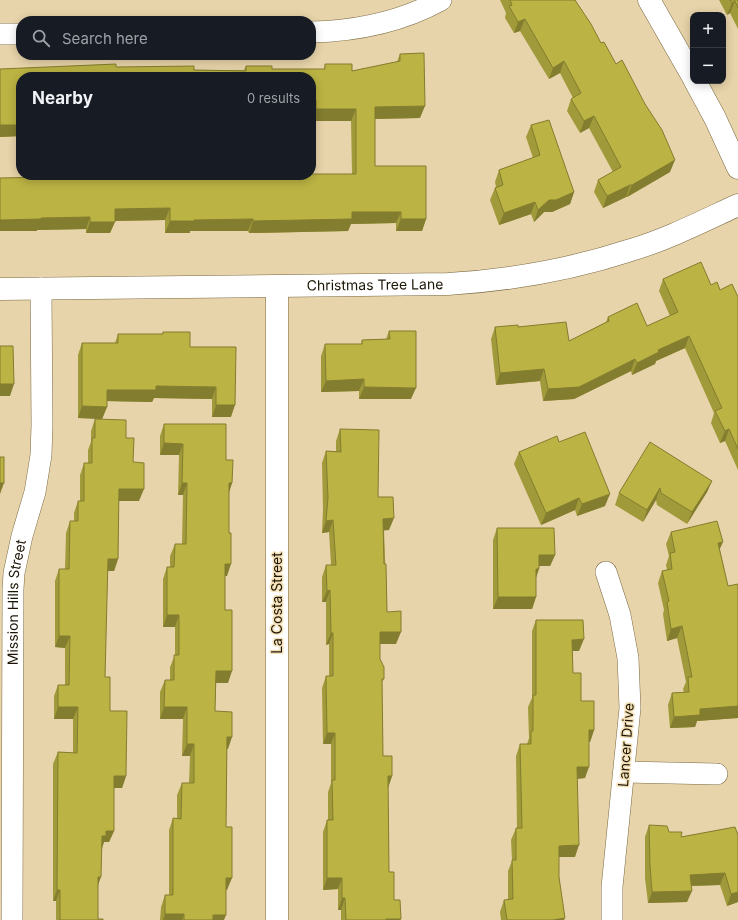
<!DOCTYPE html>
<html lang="en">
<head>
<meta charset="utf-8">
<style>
  body { margin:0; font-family:Inter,sans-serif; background:#20242c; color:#f1f3f6 }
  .controls { position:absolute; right:12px; top:12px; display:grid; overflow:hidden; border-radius:8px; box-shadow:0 2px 10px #0003 }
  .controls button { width:36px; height:36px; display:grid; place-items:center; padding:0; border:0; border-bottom:1px solid #363941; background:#171b24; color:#f1f3f6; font:20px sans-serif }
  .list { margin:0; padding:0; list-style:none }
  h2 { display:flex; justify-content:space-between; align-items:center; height:52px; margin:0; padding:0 16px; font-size:17px }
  h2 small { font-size:13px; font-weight:400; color:#9ea1a6 }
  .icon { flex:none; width:22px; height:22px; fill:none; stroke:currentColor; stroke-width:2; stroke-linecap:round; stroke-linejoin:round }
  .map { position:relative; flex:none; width:738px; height:920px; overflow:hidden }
  .search { position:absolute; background:#171b24; box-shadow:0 2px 10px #0003; left:16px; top:16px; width:300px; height:44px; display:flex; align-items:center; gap:10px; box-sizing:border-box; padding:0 14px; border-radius:16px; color:#9ea1a6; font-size:15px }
  .panel { position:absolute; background:#171b24; box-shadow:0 2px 10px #0003; left:16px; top:72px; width:300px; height:108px; border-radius:16px }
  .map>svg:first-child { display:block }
</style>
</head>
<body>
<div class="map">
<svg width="738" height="920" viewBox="0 0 738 920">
  <rect width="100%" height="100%" fill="#e8d4aa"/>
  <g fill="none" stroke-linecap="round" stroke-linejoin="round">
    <!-- minor casing -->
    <g stroke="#7a6942" stroke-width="22">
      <g id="minor">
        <path d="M311 32C357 31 401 22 441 0"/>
        <path d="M0 34H21"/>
        <path d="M606 572 620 615 628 658 630 708 612 887V920"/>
        <path d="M624 772 717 774"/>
        <path id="s1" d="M12 920 13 589 14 573 22 536 35 492 41 455 42 425 41 288"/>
      </g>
    </g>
    <!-- tertiary casing -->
    <g stroke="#7a6942" stroke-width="23">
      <g id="tertiary">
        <path d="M649 0 693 77"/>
        <path d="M695 81 715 118 738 168"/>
        <path d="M277 287V920"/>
        <path id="s2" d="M0 289 448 284C512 280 570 270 631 250 668 239 703 221 738 205"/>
      </g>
    </g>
    <!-- minor -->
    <use href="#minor" stroke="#fff" stroke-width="21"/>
    <!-- tertiary -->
    <use href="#tertiary" stroke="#fff" stroke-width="22"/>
  </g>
  <!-- wall -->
  <g fill="#a19a3a">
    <path d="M500 0H575L670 172 627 197H626L603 208 594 192 598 180 613 172 589 128 580 133 567 111 571 99 573 98 560 73 549 79 520 31 514 33 505 18 506 13Z"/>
    <path d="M719 0H738V29L730 13 727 15Z"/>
    <path d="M400 54 420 118 375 119V166L426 219 422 231H396V223L351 224 348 231 249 233 248 231H190V233H165V220L115 221 110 233H86V229L37 230V231L44 177 45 175H311L352 174 351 121H312V111H311V77H21V136L0 137V69L116 67 194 70H244L246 66 272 69H324L325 64 352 71 397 62Z"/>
    <path d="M531 125 574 192 570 204 552 212H544L534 222 531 214 499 225 490 200 495 188 496 187 495 182 499 170 533 158 526 137Z"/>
    <path d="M663 279 711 285 720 290 738 297V470L725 441 720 443 711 423 714 413 685 348 656 361 655 364 632 375 631 371 574 399 543 401 540 381 496 385 491 339 495 327H518L569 341 606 322 608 317 647 326 670 316 659 291Z"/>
    <path d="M389 331 411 399H359V391L321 392V356L325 344H361L362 340 386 339Z"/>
    <path d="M163 332 190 347H236L231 417H212V399L154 398 152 402 107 401V407L102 419 78 418V355L82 343H115L118 334H162Z"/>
    <path d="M95 419 126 438 133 462 139 501H119L118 559 114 571H107L105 677 110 711 126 776 122 788H114V831L109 842H104L102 848 98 886V919L103 920H56V901H53V764L58 752 73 753V719H54V696L58 685H65V648L55 647V581L59 569H65L66 533 70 521H74V513L78 501H80V475L84 463H88V450L91 442V431Z"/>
    <path d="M164 424 226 460 232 483 229 493 227 576H225V610L228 683H216L215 711 228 749H227L226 827 227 890H226L224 920H160L161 907 165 895H169V830L173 818 177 819V795L182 783H189L190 756H182L183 719H160V692L165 680H170V667L175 655V627H163V579L167 567H170V556L175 544H182L183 495H178L179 455H160V436Z"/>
    <path d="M340 429 378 497 389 530H384L387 612 396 644H380V659L384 679 382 682 383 756 392 776 388 788 389 872 394 900 401 919 400 920H341V910H338V889L323 890V832L327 820H328V792L331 783V744H323L322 688 326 676H329V644L326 645V602H322V577L326 565H331L329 532 322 533 323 509 322 463 326 451 336 452V441Z"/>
    <path d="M559 442 605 506 577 516 575 510 541 525 514 464 519 452Z"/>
    <path d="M712 481 707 492 687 524 657 505 656 500 643 522 615 505 619 493Z"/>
    <path d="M497 528 555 555 550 566H539L536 577V597L532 609H493V540Z"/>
    <path d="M671 532 720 550 728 586 738 584V718L697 721 695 727 670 728 668 705 672 693 684 692 683 689 686 682 677 638 667 641 663 614 664 610 658 583 662 571 667 570 666 565 669 556 666 544Z"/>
    <path d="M536 620 579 651H572L573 673 581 701 594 730 590 742H589L585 778 577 779 575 857H559V877L564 920H501L500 912 504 900H508V871L512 861 511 840 516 828H517L516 756 520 744H527L529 738 528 707 532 698V631Z"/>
    <path d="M649 825 669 832 681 837 735 827 738 902 727 906 720 885 691 886 687 902 648 903 645 878V837Z"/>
  </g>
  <!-- shaded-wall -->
  <g fill="#837d2f">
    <path d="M735 1 730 13 727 15 732 3Z"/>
    <path d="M525 19 520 31 514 33 518 22Z"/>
    <path d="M564 61 560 73 549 79 553 68Z"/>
    <path d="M311 100H316L312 111H311Z"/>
    <path d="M425 106 420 118 371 119 375 107Z"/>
    <path d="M316 109H356L351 121H312Z"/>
    <path d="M594 116 589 128 580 133 584 121Z"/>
    <path d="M0 125H21V136L0 137Z"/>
    <path d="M675 160 670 172 627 197 632 185Z"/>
    <path d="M630 185 626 197 603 208 607 196Z"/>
    <path d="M574 192 570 204 552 212H544L534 222 538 210 549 200Z"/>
    <path d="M535 202 531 214 499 225 504 213Z"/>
    <path d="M170 208 165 220 110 221 115 209Z"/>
    <path d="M352 212H401L396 223 351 224 348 231 249 233 253 221Z"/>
    <path d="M90 217 86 229 37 230V231H0V220L41 218Z"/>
    <path d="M253 219 248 231H190V233H165L170 221 194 220Z"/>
    <path d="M401 219H426L422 231H396Z"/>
    <path d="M90 222H115L110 233H86Z"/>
    <path d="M689 336 685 348 656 361 655 364 632 375 637 363 658 350Z"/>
    <path d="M635 359 631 371 574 399 543 401 548 389Z"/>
    <path d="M544 369 540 381 496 385 500 373Z"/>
    <path d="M364 379 359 391 321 392 326 381Z"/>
    <path d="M0 384H14L10 396H0Z"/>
    <path d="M156 386 216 387 212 399 154 398 152 402 103 401 107 390Z"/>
    <path d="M364 387 416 388 411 399H359Z"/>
    <path d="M216 405H235L231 417H212Z"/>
    <path d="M82 406 107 407 102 419 78 418Z"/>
    <path d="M729 429 725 441 720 443 725 431Z"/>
    <path d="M164 443 183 444 179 455H160Z"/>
    <path d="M712 481 707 492 687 524 692 512Z"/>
    <path d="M0 483H4L0 494Z"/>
    <path d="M182 483H187L183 495H178Z"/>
    <path d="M229 483H232L228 495Z"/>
    <path d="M660 488 656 500 643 522 647 510Z"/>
    <path d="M119 489H144L139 501H115Z"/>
    <path d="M610 494 605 506 577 516 582 504Z"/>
    <path d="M579 498 575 510 541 525 546 513Z"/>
    <path d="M394 518 389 530 379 531 383 519Z"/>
    <path d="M333 520 329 532 322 533 326 521Z"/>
    <path d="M723 542 718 553V543Z"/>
    <path d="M539 555H555L550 566H535Z"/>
    <path d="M108 559H118L114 571H103Z"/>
    <path d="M225 564H231L227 576H221Z"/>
    <path d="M536 569H539L535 581Z"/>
    <path d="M330 590 326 602H322L327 591Z"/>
    <path d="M498 597H536L532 609H493Z"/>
    <path d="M167 615H179L175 627H163Z"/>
    <path d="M682 626 677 638 667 641 671 629Z"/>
    <path d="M380 632H401L396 644H375Z"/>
    <path d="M331 633H333L329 644 326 645Z"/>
    <path d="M59 636H70L65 648 55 647Z"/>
    <path d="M584 639 579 651H567L572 640Z"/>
    <path d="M216 671H232L228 683H211Z"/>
    <path d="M738 706V718L697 721 695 727 670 728 674 717 700 709Z"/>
    <path d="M58 707H78L73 719H54Z"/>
    <path d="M164 707H187L183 719H160Z"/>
    <path d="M589 730H594L590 742H584Z"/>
    <path d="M327 733H335L331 744H323Z"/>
    <path d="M227 737H232L228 749H223Z"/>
    <path d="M187 744H194L190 756H182Z"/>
    <path d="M577 767H589L585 778 573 779Z"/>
    <path d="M114 776H126L122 788H110Z"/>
    <path d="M388 776H392L388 788Z"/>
    <path d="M106 831H114L109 842H104L102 848V836Z"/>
    <path d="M579 845 575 857H554L559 846Z"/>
    <path d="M725 873 720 885 686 886 690 875Z"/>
    <path d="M98 877H101L97 888Z"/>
    <path d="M226 878H232L227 890H222Z"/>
    <path d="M327 878H342L338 889 323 890Z"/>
    <path d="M57 890H60L56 901H53Z"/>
    <path d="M692 891 687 902 648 903 652 892Z"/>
    <path d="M738 892V902L727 906 731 894Z"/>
    <path d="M342 898H345L341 910H338Z"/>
    <path d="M165 914H184L182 920H163Z"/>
    <path d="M213 915H226L224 920H211Z"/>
    <path d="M565 918 564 920H553Z"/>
    <path d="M386 919H401L400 920H386Z"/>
  </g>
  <!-- building -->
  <g fill="#bbb343" stroke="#837d2f">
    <path d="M510 0H575L591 24 601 43 604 42 616 64 622 60 645 104 662 130 675 160 632 185H630L607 196 598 180 621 167 594 116 584 121 571 99 581 93 564 61 553 68 525 19 518 22 509 6 512 5Z"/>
    <path d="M730 0H738V8L735 1 732 3Z"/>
    <path d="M424 53 425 106 375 107V166H426V219H401V212H352V219L253 221V219L194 220V221H170V208L115 209V222H90V217L41 218V219L0 220V178L46 177V175H311V174H356V109H316V100H311V77H21V125H0V69L116 64V67L194 66V70L246 71V66H272V69H325V64H352V71L400 61V54Z"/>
    <path d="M549 120 574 192 556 200H549L538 210 535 202 504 213 495 188 503 185 499 170 540 155 531 125Z"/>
    <path d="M701 262 711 285 717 282 720 290 732 284 738 297V449L729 429 725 431 715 411 722 408 689 336 658 350 659 352 637 363 635 359 579 387 548 389 544 369 500 373 495 327 518 325V327L566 322 569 341 609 321 608 317 637 303 647 326 678 312 663 279Z"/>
    <path d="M389 331H416V388L364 387V379L326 381 325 344H362V340L390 339Z"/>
    <path d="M163 332H190V347H236L235 405H216V387L156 386V390H107V407L82 406V343H118V334H163Z"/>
    <path d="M0 346H13L14 384H0Z"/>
    <path d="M95 419 126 420V438H134L133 462 144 463V489H119L118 559H108L105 677H110V711H127L126 776H114V831H106V836H102L101 877H98V919H103V920H60V890H57L58 752 77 753 78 707H58V685H69L70 636H59V569H69L70 521H78V501H84V463H92V438H95Z"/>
    <path d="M164 424H226V460H233L232 483H229V533H231V564H225V610H232V671H216L215 711 232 712V737H227L226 827H232V878H226V915H213V920H184V914H165V895H173V818L181 819 182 783H194V744H187V707H164L165 680H174V655H179V615H167V567H174L175 544H186L187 483H182L183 444 164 443Z"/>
    <path d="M340 429 379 430 378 497H393L394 518 383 519 384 564H386L387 612 401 611V632H380V659L384 667V679H382L383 756H392V776H388L389 872H394V900H400L401 919H386V920H346L345 898H342V878H327V820H333L332 780H335V733H327L326 676H333V633H331L330 590 327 591 326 565H336L333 520 326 521 328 498 326 451 341 452Z"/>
    <path d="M585 432 610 494 582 504 579 498 546 513 519 452 557 436 559 442Z"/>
    <path d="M650 442 712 481 692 512 661 493 660 488 647 510 619 493Z"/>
    <rect x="0" y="457" width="4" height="26"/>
    <path d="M717 521 723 542 718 543 728 586 738 584V706L700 709V715L674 717 672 693 689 692 688 677H692L682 626 671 629 667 602 669 601 662 571 672 569 670 553 675 552 671 532Z"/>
    <path d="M497 528H554L555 555H539V569H536V597H498Z"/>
    <path d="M536 620H583L584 639 572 640 573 673H581V701H594V730H589V767H577L579 845 559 846V877L565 918 553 920H507L504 900 513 899 512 860H516V828H522L520 744H531V731H533V695H536Z"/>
    <path d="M649 825 667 826 669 832H682L681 837 735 827 738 835V892L731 894 725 873 690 875 692 891 652 892 650 866Z"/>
  </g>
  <g text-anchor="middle" stroke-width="3" stroke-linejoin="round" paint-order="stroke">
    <!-- street labels -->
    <g font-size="14" fill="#1c1506" stroke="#f5e1b7">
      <text dy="5" stroke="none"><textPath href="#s2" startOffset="375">Christmas Tree Lane</textPath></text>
      <text dy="5" stroke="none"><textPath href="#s1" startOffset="318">Mission Hills Street</textPath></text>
      <text transform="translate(277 603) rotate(-90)" y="5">La Costa Street</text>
      <text transform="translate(626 745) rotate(-86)" y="5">Lancer Drive</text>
    </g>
  </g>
</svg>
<div class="controls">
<button>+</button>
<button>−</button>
</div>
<div class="search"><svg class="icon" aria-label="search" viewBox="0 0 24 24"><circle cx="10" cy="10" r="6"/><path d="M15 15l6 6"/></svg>Search here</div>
<section class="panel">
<h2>Nearby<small>0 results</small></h2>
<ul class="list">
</ul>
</section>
</div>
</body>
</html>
